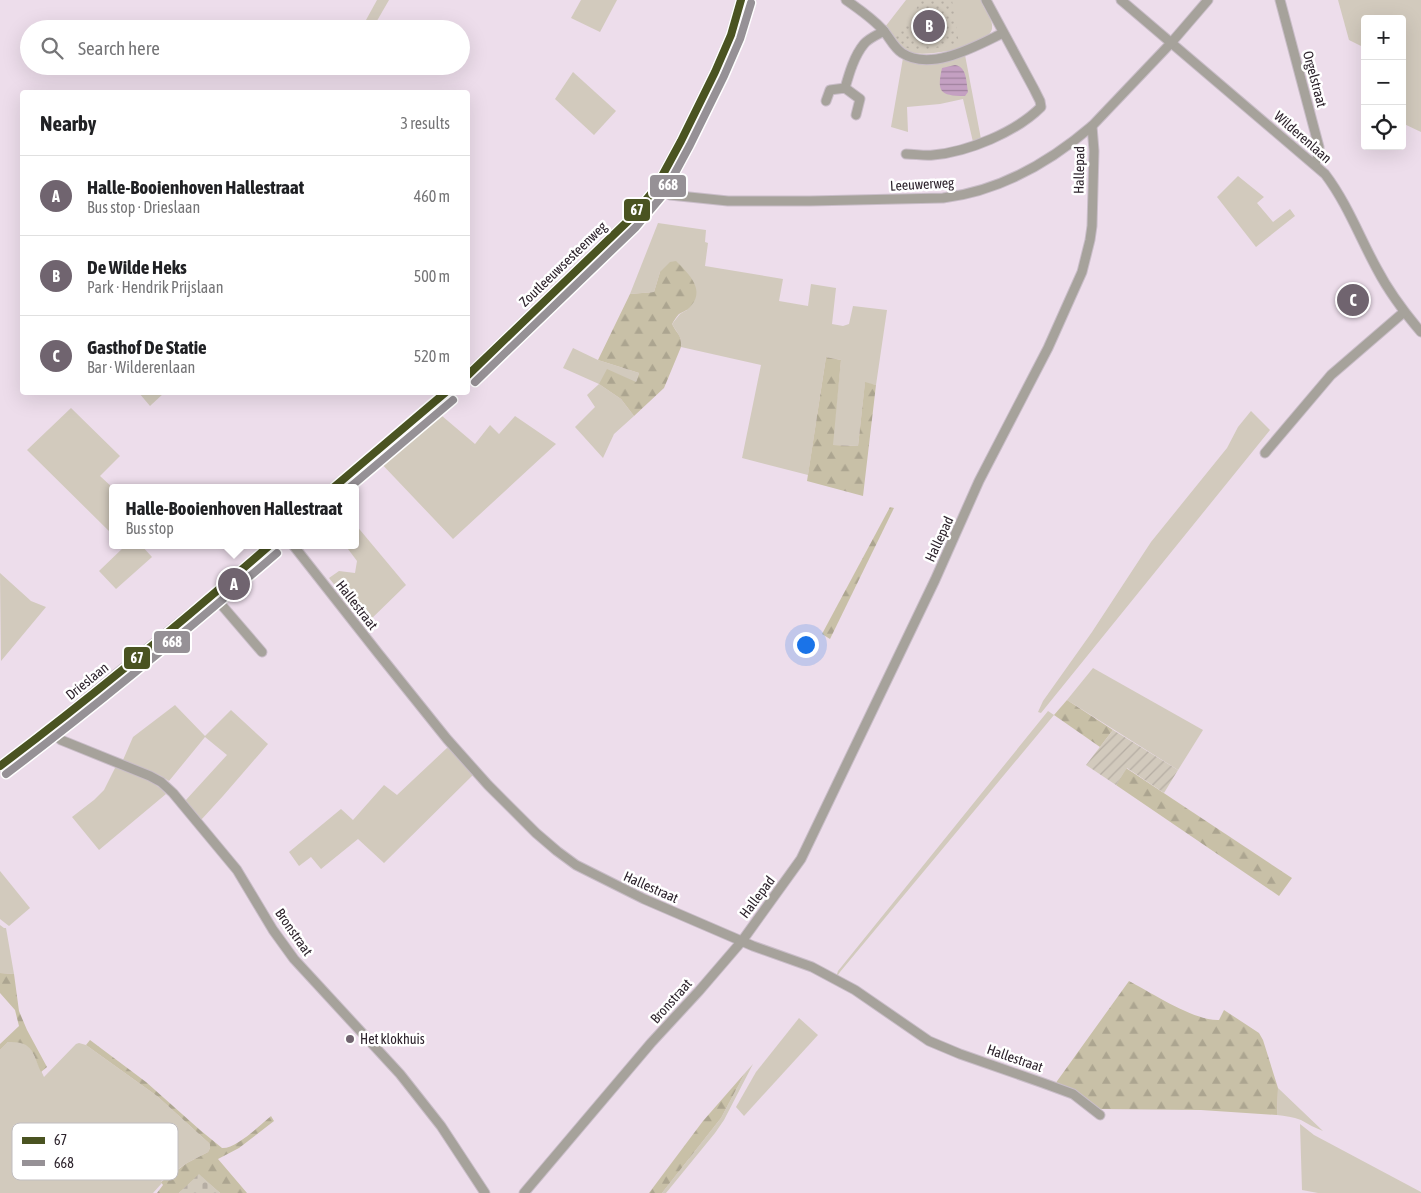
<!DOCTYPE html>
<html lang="en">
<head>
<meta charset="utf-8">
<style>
  body { margin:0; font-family:"Asap Condensed",sans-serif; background:#f6f6f6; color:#202124 }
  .controls { position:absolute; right:15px; top:15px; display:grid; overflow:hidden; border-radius:5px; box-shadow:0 5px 20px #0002 }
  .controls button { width:45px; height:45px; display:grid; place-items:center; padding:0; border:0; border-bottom:1px solid #e0e0e0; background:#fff; color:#202124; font:25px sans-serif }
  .you { position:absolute; left:805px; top:644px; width:18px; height:18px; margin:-12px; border:4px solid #fff; border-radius:50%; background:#1a73e8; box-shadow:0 0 0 8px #1a73e833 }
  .badge { display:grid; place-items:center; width:32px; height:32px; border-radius:50%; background:#70646f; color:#fff; font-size:16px; font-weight:700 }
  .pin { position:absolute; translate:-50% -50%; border:2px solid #fff; box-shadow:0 1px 5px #0006 }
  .popup { position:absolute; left:109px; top:484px; width:250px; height:65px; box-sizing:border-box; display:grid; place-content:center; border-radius:5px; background:#fff; filter:drop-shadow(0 1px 4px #0005); font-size:16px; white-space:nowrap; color:#757577 }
  .popup b { font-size:19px; color:#202124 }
  .popup::after { content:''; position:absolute; left:50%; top:100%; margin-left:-10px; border:10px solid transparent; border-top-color:#fff }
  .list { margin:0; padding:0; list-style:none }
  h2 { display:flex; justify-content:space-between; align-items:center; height:65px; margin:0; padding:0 20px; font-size:21px }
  h2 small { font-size:16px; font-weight:400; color:#757577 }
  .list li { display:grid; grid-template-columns:32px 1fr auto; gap:15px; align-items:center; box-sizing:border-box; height:80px; padding:0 20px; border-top:1px solid #e0e0e0 }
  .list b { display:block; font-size:19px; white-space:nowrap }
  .list p { margin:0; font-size:16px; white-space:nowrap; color:#757577 }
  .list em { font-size:16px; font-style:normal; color:#757577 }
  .icon { flex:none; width:28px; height:28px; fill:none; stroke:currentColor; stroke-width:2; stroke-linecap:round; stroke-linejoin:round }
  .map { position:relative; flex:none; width:1421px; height:1193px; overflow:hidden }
  .search { position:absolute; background:#fff; box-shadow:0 5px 20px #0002; left:20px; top:20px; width:450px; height:55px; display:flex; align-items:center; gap:12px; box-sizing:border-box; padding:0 18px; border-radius:28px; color:#757577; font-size:19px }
  .panel { position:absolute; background:#fff; box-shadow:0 5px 20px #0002; left:20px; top:90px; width:450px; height:305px; border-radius:5px }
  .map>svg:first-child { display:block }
</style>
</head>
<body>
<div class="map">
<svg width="1421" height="1193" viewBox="0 0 1421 1193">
  <defs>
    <pattern id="forest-firs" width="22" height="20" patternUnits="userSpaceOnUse" patternTransform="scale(1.25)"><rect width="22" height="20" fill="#c8c0a7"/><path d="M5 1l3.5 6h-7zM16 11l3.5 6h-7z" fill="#aca590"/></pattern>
    <pattern id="cemetery-stones" width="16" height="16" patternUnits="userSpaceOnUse" patternTransform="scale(1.25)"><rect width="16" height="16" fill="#d2cabd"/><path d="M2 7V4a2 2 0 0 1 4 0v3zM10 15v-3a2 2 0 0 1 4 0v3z" fill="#b5ada3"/></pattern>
    <pattern id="park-dots" width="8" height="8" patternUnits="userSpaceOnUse" patternTransform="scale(1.25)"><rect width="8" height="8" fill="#d2cabd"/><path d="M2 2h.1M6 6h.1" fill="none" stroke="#b5ada3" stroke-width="1.8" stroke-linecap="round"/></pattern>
    <pattern id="garden-furrows" width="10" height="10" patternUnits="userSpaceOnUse" patternTransform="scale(1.25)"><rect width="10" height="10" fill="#d2cabd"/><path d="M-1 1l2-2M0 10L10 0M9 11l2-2" fill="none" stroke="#b5ada3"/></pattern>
    <pattern id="water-rules" width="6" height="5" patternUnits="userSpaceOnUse" patternTransform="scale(1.25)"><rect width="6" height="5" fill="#c4a0c2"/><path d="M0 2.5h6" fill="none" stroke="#a0829e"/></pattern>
  </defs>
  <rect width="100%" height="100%" fill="#edddeb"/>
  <!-- grass -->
  <g fill="#d2cabd">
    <path d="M377 0H389L374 26 366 20Z"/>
    <path d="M581 0H617L600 32 571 18Z"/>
    <path d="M906 0H981C983 9 994 19 992 29 988 47 925 58 909 52 898 48 892 36 885 27Z"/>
    <path d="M1338 0H1421V132L1402 123V19H1365V55L1363 47 1349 40Z"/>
    <path d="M965 55 981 139 973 142 963 99 940 104 907 107 908 132 891 127 903 58 952 60Z"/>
    <path d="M573 72 616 111 594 135 555 99Z"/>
    <path d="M1238 176 1264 197 1257 203 1273 222 1290 209 1295 216 1256 247 1217 197Z"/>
    <path d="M658 223 706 230 705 242 708 243 705 266 783 279 779 301 808 306 811 284 836 288 832 324 843 326 849 324 853 306 887 310 876 385 865 383 858 446 832 445 841 360 826 357 808 475 742 458 761 365 681 347C682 336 677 333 672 324L680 314 687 310 660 272 654 292 630 294Z"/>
    <path d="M573 348 598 360 639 373 636 382 599 384 621 399 634 416 614 434 603 458 575 427 595 407 587 395 599 384 563 368Z"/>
    <path d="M139 393H164L150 406Z"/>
    <path d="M71 408 120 456 100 476 113 488V535L27 450Z"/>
    <path d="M435 410 475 444 490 425 499 434 515 416 556 444 453 539 377 459Z"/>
    <path d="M1251 411 1270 430 1041 713 1038 712 1043 701 1092 632 1151 542 1227 448 1238 427Z"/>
    <path d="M355 524 406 585 366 624 329 578 339 571 355 573 357 561 345 545H355Z"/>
    <path d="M123 545H141L152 557 116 589 99 571 124 547Z"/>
    <path d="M0 573 31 601 46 607 1 661Z"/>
    <path d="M1093 668 1203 730 1178 770 1067 700Z"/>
    <path d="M175 705 205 736 231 710 268 744 223 796 201 820 185 801 227 755 205 737 169 781 161 776 123 760 133 737Z"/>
    <path d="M1048 711 1054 715 840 972 838 975 839 978 836 977 838 971Z"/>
    <path d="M447 748 451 749 474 774 384 863 358 839 321 869 311 857 299 866 289 852 341 809 353 820 384 785 397 795Z"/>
    <path d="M116 766C134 773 154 780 166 794L99 850 72 817 94 800 104 790Z"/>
    <path d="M0 871 30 908 9 926 0 919Z"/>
    <path d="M0 925 4 928H6L14 974 0 973Z"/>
    <path d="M799 1018 818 1035 744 1116 736 1107 756 1072Z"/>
    <path d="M17 1041 26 1044 30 1047 44 1077 76 1044 79 1043 86 1045 157 1096 210 1144V1148L208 1152 187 1163 161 1181 162 1183 153 1193H0V1050L8 1042Z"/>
    <path d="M753 1064 724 1120 715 1133 666 1193H662L721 1118 745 1073Z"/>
    <path d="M1278 1088 1323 1131C1315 1128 1308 1124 1301 1120 1293 1117 1285 1116 1277 1115Z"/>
    <path d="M1300 1124 1314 1135 1421 1192V1193H1318L1302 1190Z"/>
  </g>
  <!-- forest -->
  <g fill="url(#forest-firs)">
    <path d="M676 261C689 274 707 291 689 308 686 311 682 312 679 314 676 317 674 321 672 324 677 334 682 335 681 347L664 388 634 416 621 399 599 384 607 369 636 382 639 373 598 360 630 294 654 292 660 272 670 262Z"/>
    <path d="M826 357 841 360 833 445 858 446 865 382 876 385 863 496 807 481Z"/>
    <path d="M890 507 894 508 830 639 822 634Z"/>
    <path d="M1067 700 1113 730 1100 747 1054 715Z"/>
    <path d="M1126 768 1292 878 1279 896 1116 785Z"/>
    <path d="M0 973 14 974 19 1011 27 1030 47 1067 41 1072C32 1052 33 1041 8 1042L0 1050V1044L19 1026 15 1010 0 993Z"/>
    <path d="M1129 981C1152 993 1194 1021 1219 1020L1224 1010 1259 1033 1263 1040 1278 1088 1277 1115 1201 1110 1099 1109 1055 1084Z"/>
    <path d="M90 1040 146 1082 200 1130 222 1148C236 1149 260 1125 271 1116L274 1121 239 1148 218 1159 247 1193H220L199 1175 179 1193H157L163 1185 161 1182 187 1163 208 1152 210 1148V1144L157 1096 86 1045Z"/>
    <path d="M745 1073 721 1118 662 1193H649L703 1121Z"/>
  </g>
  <!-- cemetery -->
  <path fill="url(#cemetery-stones)" d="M199 1174 220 1193H179Z"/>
  <!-- park -->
  <path fill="url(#park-dots)" d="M921 0H952L959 44C946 46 914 54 904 46 900 43 896 39 892 35L911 18Z"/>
  <!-- garden -->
  <path fill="url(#garden-furrows)" d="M1113 730 1178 770 1164 793 1127 768 1116 785 1086 765Z"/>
  <!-- water -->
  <path fill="url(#water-rules)" d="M955 65C967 67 966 81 968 92L965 96C939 96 937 91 942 68Z"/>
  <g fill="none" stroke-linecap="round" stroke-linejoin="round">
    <!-- minor casing -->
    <g stroke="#c9bdc8" stroke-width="11">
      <g id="minor">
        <path d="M846 0C859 9 872 18 882 29 889 36 893 47 902 53 931 72 976 46 1003 33"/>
        <path d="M1121 0 1325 174C1347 203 1360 238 1377 269 1389 292 1404 312 1421 332"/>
        <path d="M1280 0 1319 147V153L1315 164"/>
        <path d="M845 88C849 74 854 56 864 44 869 38 877 35 884 31"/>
        <path d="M826 101 830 90 845 88 860 99 856 115"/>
        <path d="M906 154C915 154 924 156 933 155 968 152 1016 132 1041 107L1040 101 1034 89 986 0"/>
        <path d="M655 189 670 195 728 201H810L943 198C1000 191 1050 162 1092 126L1171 43 1208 0"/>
        <path d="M468 375 629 220 655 189 681 141 715 72 731 35 741 0"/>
        <path d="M1265 453 1331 375 1404 312"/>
        <path d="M333 488 447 392"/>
        <path d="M293 545 378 653 447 739 488 785 536 833 557 851 576 865 644 899 753 946 812 967 855 990 929 1041 960 1054 1043 1083 1073 1094 1100 1115"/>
        <path d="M213 595 262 652"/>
        <path d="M48 730 61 740 150 776 161 782 173 793 237 870 273 930 294 959 400 1074 441 1126 485 1193"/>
        <path d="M0 766 48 730 213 595 270 545"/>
        <path d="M524 1193 651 1043 699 991 742 941 801 859 935 580 979 481 1048 348 1082 272 1090 240 1092 226 1094 151 1092 126"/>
      </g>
    </g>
    <!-- minor -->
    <use href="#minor" stroke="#a6a29b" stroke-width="9"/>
    <!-- bus-1 casing -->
    <g stroke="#fff" stroke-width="11">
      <g id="bus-1">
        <path d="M468 375 629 220 655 189 681 141 715 72 731 35 741 0"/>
        <path d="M333 488 446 392"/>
        <path d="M0 766C93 696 182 622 270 545"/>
      </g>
    </g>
    <!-- bus-2 casing -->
    <g stroke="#fff" stroke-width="11">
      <g id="bus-2">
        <path d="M475 382 636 227 663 195 690 145 724 76 740 39 751 3"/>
        <path d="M349 488 453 400"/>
        <path d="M6 774C99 704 189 629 277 553"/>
      </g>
    </g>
    <!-- bus-1 -->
    <use href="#bus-1" stroke="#4a5321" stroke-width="8"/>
    <!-- bus-2 -->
    <use href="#bus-2" stroke="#969196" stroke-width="8"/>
  </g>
  <!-- markers -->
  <circle fill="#70646f" stroke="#fff" stroke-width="2" cx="350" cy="1039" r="5"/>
  <g text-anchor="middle" stroke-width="5" stroke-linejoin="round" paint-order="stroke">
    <!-- street labels -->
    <g font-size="14" fill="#2d232c" stroke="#fff">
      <text transform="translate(1315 79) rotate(75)" y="5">Orgelstraat</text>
      <text transform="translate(1303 137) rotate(41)" y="5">Wilderenlaan</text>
      <text transform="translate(1079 170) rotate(-89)" y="5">Hallepad</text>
      <text transform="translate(922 184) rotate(-3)" y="5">Leeuwerweg</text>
      <text transform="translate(563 264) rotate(-44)" y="5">Zoutleeuwsesteenweg</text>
      <text transform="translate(939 539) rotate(-65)" y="5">Hallepad</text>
      <text transform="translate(357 605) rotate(52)" y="5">Hallestraat</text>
      <text transform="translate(87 681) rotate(-39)" y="5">Drieslaan</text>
      <text transform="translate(651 887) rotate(24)" y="5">Hallestraat</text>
      <text transform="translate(757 897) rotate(-53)" y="5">Hallepad</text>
      <text transform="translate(294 932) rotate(55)" y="5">Bronstraat</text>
      <text transform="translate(671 1001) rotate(-48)" y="5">Bronstraat</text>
      <text transform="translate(1015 1058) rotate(19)" y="5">Hallestraat</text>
    </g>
    <!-- poi labels -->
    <g font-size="14" fill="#2d232c" stroke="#fff" text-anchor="start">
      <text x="360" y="1044">Het klokhuis</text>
    </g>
  </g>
  <!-- legend -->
  <rect x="12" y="1123" width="166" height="57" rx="8" fill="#fff" stroke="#c0bdc0" stroke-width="1"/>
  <rect x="22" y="1137" width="23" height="7" fill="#4a5321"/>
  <rect x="22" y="1160" width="23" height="6" fill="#969196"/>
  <g font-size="14" fill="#2d232c">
    <text x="54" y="1145">67</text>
    <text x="54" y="1168">668</text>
  </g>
  <g stroke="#fff" stroke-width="2">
    <rect x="649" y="174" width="38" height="24" rx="5" fill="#969196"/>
    <rect x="623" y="198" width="28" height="24" rx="5" fill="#4a5321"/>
    <rect x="153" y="630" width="38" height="24" rx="5" fill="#969196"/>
    <rect x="123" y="646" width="28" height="24" rx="5" fill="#4a5321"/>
  </g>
  <g font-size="14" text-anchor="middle" font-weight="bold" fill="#fff">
    <text x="668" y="190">668</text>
    <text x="637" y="215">67</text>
    <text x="172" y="647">668</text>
    <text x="137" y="663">67</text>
  </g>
</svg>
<div class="controls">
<button>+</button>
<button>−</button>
<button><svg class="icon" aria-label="locate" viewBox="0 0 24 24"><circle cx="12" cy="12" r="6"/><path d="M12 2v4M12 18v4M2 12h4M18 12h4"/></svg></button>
</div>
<div class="you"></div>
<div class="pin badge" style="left:234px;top:584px">A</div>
<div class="popup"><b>Halle-Booienhoven Hallestraat</b>Bus stop</div>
<div class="pin badge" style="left:929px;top:26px">B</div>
<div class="pin badge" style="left:1353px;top:300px">C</div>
<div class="search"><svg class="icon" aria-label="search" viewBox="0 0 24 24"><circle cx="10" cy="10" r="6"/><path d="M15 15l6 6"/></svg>Search here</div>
<section class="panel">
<h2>Nearby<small>3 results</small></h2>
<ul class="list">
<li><span class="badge">A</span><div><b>Halle-Booienhoven Hallestraat</b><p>Bus stop · Drieslaan</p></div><em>460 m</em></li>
<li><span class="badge">B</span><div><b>De Wilde Heks</b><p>Park · Hendrik Prijslaan</p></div><em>500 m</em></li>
<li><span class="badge">C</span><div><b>Gasthof De Statie</b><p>Bar · Wilderenlaan</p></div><em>520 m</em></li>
</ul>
</section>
</div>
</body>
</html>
